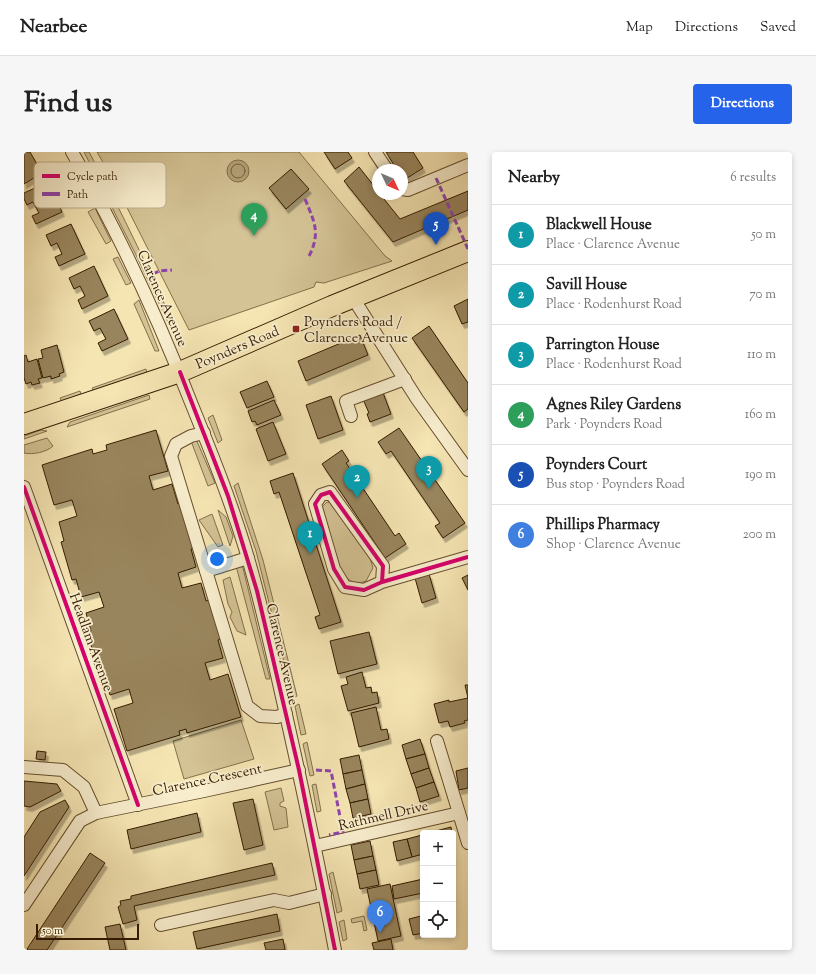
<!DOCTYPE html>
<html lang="en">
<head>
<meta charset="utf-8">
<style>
  body { margin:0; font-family:"Sorts Mill Goudy",serif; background:#f6f6f6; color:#222 }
  .controls { position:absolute; right:12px; bottom:12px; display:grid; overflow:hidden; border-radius:4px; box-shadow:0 2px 6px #0003 }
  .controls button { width:36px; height:36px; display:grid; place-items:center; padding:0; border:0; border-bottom:1px solid #e0e0e0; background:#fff; color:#222; font:20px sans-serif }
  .compass { position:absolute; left:348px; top:12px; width:36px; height:36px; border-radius:50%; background:#fff; box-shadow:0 2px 6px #0003; rotate:134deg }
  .scale { position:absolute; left:12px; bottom:10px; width:103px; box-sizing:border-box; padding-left:4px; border:2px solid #351c00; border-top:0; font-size:11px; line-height:14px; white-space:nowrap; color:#351c00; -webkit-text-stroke:3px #f8eece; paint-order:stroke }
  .you { position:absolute; left:193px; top:407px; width:14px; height:14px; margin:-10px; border:3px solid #fff; border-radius:50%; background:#1a73e8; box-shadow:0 0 0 6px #1a73e833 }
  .badge { display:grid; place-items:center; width:26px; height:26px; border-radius:50%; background:#2563eb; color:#fff; font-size:13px; font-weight:700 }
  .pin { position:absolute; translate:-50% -33px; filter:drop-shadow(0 1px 2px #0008) }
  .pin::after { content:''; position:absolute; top:21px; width:14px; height:12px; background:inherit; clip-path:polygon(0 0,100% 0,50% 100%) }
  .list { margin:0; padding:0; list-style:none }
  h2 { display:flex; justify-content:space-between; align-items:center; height:52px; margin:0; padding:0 16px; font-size:17px }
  h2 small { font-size:13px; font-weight:400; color:#767676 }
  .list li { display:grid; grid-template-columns:26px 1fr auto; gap:12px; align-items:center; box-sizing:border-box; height:60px; padding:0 16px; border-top:1px solid #e0e0e0 }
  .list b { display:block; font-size:15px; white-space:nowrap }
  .list p { margin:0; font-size:13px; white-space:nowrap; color:#767676 }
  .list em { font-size:13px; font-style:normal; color:#767676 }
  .icon { flex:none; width:22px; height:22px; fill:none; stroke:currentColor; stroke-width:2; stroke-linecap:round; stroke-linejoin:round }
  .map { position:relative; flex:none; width:444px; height:798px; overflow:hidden; border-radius:4px }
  header { display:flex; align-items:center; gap:24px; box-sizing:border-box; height:56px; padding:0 20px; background:#fff; border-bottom:1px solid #e0e0e0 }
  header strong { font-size:19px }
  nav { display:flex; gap:22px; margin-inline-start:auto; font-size:14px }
  .intro { display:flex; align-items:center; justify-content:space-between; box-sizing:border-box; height:96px; padding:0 24px }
  h1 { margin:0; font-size:28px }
  .button { padding:10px 18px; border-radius:4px; background:#2563eb; color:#fff; font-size:14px; font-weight:700 }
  main { display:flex; gap:24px; padding:0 24px }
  aside { flex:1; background:#fff; border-radius:4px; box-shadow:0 2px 6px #0003 }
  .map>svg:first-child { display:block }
</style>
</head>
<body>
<header>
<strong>Nearbee</strong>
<nav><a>Map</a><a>Directions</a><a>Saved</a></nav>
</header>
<div class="intro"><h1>Find us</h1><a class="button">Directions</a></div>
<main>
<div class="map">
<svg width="444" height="798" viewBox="0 0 444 798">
  <defs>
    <filter id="shadow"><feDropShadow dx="2.5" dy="4.5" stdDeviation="0" flood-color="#0004"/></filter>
  </defs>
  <rect width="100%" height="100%" fill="#f5e5b3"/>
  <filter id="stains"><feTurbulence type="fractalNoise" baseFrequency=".005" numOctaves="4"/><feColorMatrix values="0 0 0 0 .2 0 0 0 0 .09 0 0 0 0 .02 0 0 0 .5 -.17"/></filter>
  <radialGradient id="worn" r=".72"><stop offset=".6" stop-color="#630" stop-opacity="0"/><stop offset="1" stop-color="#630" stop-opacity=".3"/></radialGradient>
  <!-- green -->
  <g fill="#d4c395" stroke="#84704a">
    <path d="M60 0H65C99 61 128 125 157 188L153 189 111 101Z"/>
    <path d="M73 0H275L361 104 368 109 300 131 292 130 290 135 165 178 88 26Z"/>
    <path d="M71 56 87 89 82 92 64 60Z"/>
    <path d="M94 105 107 131 102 133 89 107Z"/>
    <path d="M115 148 135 199H131L110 152Z"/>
    <path d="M122 217 123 221 70 240 68 236Z"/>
    <path d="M56 239 58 245 38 250 36 246Z"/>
    <path d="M125 243 126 247 43 275 46 270Z"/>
    <path d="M189 263 198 288 194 291 184 266Z"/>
    <path d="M17 278 23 279 0 287V284Z"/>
    <path d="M23 286 29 294C23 300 9 303 0 301V293Z"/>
    <path d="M172 287 191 331 184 334 167 289Z"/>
    <path d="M214 331 239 408 273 544 269 546 232 399 210 334Z"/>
    <path d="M303 350 308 351 345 403 349 416 342 429 332 432 319 424 296 357Z"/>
    <path d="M194 358 202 365 209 384 206 394Z"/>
    <path d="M188 362 199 393 194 395 175 368Z"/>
    <path d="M211 410 219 416 246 527H242Z"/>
    <path d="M206 425 222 483 213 479 206 465 208 460 204 452 199 428Z"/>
    <path d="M275 552 282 582 277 583 271 554Z"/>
    <path d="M217 568 230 607 160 627 149 589Z"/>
    <path d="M283 590 290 623 286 624 279 592Z"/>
    <path d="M292 632 297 659 293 660 288 633Z"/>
    <path d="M257 636 260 649 256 651V654L262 656 264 675 250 678 241 640Z"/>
    <path d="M309 720 318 759 313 761 305 722Z"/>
    <path d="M340 764 343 778 340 779 338 769 328 771 327 767Z"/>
    <path d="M320 768 323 787 319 789 315 770Z"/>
  </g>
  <!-- water -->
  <circle fill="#b4a176" stroke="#816c47" cx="214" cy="19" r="11"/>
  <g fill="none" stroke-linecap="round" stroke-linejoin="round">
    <!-- shore -->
    <circle stroke="#745e3b" stroke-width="1" cx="214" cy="19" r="7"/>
  </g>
  <!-- building -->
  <g fill="#99855d" stroke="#351c00" filter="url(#shadow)">
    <path d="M0 0H6L18 21 0 32Z"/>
    <path d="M300 0H324L328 6 311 17Z"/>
    <path d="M362 0H389L399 16 380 28 378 26V18H373Z"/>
    <path d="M335 15 354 39V42H356L376 67 444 39V58L369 90 320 29Z"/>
    <path d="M267 17 285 37 262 57 245 36Z"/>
    <path d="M24 30 38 60 12 72 8 64 15 61 9 50 3 53 0 47V41Z"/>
    <path d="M47 72 61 102 35 114 31 105 38 102 33 91 27 94 22 83Z"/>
    <path d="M70 114 84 144 58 157 54 148 61 144 56 134 50 137 45 126Z"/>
    <path d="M444 147V170L438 172 430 154Z"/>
    <path d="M90 157 104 187 78 199 74 191 82 187 76 176 70 179 65 169Z"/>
    <path d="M405 174 444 231V257L440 260 388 186Z"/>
    <path d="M336 183 344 203 282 229 274 209Z"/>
    <path d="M33 193 40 220 35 222 36 224 27 227V224L19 226 14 207 19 206 17 198Z"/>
    <path d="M2 203 4 210 13 207 18 226 14 227 16 231 8 233 7 230 2 232 0 226V204Z"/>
    <path d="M243 229 250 245 223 256 216 240Z"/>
    <path d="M358 238 367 262 346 270 343 262 345 261 338 245Z"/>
    <path d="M307 244 319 278 294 287 282 253Z"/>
    <path d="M250 248 257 263 233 273 231 269 228 270 224 259Z"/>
    <path d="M249 270 262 302 244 309 232 277Z"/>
    <path d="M375 276 441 371 419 386 411 374 416 371 367 299 362 302 354 290Z"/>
    <path d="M132 278 144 319 125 324 129 338 148 332 154 352 156 351 170 396 167 397 172 415 154 421 158 436 177 431 182 449 185 448 197 487 194 488 199 506 181 511 186 528 204 522 217 565 163 581 162 577 159 578 155 579 156 583 103 599 90 557 109 551 105 537 86 543 81 525 77 526 63 480 67 479 62 461 80 455 75 440 57 445 52 427 48 428 37 390 40 389 35 370 53 364 48 348 30 353 18 313 68 297 69 302 83 298 82 293Z"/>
    <path d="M318 298 325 309 322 311 371 384 375 381 382 392 361 406 298 312Z"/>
    <path d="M269 321 317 470 295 477 291 465 296 463 255 340 250 342 246 329Z"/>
    <path d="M405 422 412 446 398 451 391 426Z"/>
    <path d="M444 423V438L438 426Z"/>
    <path d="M345 480 353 512 314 522 306 489Z"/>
    <path d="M338 520 342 536 347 535 348 541 353 540 355 551 324 559 317 534 324 532 322 525Z"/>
    <path d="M441 533H444V568L440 569 441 571 426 575 424 569 415 571 410 552 425 548V550L444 546Z"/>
    <path d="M352 555 357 578 363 577 365 587 335 595 327 561Z"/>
    <path d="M396 587 401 602 382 607 378 593Z"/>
    <path d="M13 599 22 600 21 608 12 607Z"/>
    <path d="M401 602 405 616 387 622 382 607Z"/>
    <path d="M335 603 338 618 319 622 316 607Z"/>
    <path d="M405 616 410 630 392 636 387 622Z"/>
    <path d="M444 616V636L435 638 432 619Z"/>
    <path d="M338 618 341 632 322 637 319 622Z"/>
    <path d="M0 629 33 632 37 639 6 655 0 654Z"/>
    <path d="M410 630 415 644 396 650 392 636Z"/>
    <path d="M341 632 344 647 326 651 322 637Z"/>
    <path d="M229 647 239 693 220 698 209 651Z"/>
    <path d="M344 647 347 662 329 666 326 651Z"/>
    <path d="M41 648 45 655 0 724V685L16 660Z"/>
    <path d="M173 661 177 680 107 697 103 678Z"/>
    <path d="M427 675 428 681H413L412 679Z"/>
    <path d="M398 683 399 702 388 705 383 687Z"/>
    <path d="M383 687 388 705 373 709 369 690Z"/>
    <path d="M346 689 349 704 330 708 327 693Z"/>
    <path d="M66 701 81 711 23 798H4L3 797Z"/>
    <path d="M349 704 352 718 333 722 330 708Z"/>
    <path d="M248 711 251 723 110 754 113 768 99 772 94 755 97 753 96 749 107 747V744Z"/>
    <path d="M352 718 355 733 336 737 333 722Z"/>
    <path d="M399 727V741L370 747 368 734Z"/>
    <path d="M366 732 377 784 354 789 343 737Z"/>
    <path d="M253 762 256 779 173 797 169 780Z"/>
    <path d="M397 764 399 781 389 783 385 767Z"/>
    <path d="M96 772 102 798H86L81 775Z"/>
    <path d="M259 787 261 798H242L240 791Z"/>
    <path d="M367 787 369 798H350L348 791Z"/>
  </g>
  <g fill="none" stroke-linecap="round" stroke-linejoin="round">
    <!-- minor casing -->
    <g stroke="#654e2d" stroke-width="14">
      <g id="minor">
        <path d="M48 0C95 81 134 166 168 253 187 300 206 347 221 396 236 445 247 495 258 545 277 629 295 713 311 798"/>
        <path d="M351 0 363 18"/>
        <path d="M378 37 384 38 444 13"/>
        <path d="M329 146 393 247 444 318"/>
        <path d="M327 264 322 249 381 227"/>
        <path d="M180 281 167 284 152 292 147 304 182 419"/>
        <path d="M0 335 114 653"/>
        <path d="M224 406 182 419 223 554 236 564 253 565 262 562"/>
        <path d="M358 430 359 414 306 340 297 343 291 352 310 417 321 435 340 438 358 430 444 405"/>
        <path d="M413 589 435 661"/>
        <path d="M0 615 39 618 60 635 72 661"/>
        <path d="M291 694 435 661 444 691"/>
        <path d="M0 753 56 669 72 661 180 639 275 618"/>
        <path d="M137 773 250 748 265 751 301 742"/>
      </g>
    </g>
    <!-- trunk casing -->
    <g stroke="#351c00" stroke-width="22">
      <path id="trunk" d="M0 272 156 220 308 154 444 99"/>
    </g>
    <!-- minor -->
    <use href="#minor" stroke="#f8eece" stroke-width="12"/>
    <!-- trunk -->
    <use href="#trunk" stroke="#f5e5b3" stroke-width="20"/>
    <!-- quiet -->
    <g stroke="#8e44ad" stroke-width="3" stroke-dasharray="6 3" stroke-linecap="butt">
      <path d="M412 26 444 97"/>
      <path d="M281 47C291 71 297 82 284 106"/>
      <path d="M129 122 135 119 148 118"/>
      <path d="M292 618 307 619 319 680 305 683"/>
    </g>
    <!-- cycleway casing -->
    <g stroke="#f8eece" stroke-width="6">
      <g id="cycleway">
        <path d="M156 220 204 344 233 439 275 618 311 798"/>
        <path d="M0 335 114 653"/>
        <path d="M358 430 359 414 306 340 297 343 291 352 310 417 321 435 340 438 358 430 444 405"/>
      </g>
    </g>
    <!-- cycleway -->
    <use href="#cycleway" stroke="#d6006c" stroke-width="4"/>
  </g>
  <!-- markers -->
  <rect fill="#8f2418" stroke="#f8eece" stroke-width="1.5" x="268" y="173" width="8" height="8" rx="2"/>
  <g text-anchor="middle" stroke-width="3.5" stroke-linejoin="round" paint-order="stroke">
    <!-- street labels -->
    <g font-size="14" fill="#351c00" stroke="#f8eece">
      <text transform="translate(139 146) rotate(66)" y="5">Clarence Avenue</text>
      <text transform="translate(213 195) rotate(-23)" y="5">Poynders Road</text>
      <text transform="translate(68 490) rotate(70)" y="5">Headlam Avenue</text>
      <text transform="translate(259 502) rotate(77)" y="5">Clarence Avenue</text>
      <text transform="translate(183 627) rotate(-12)" y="5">Clarence Crescent</text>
      <text transform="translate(359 663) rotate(-13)" y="5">Rathmell Drive</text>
    </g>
    <!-- poi labels -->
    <g font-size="14" fill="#351c00" stroke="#f8eece" text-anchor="start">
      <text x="280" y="174">Poynders Road /<tspan x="280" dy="16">Clarence Avenue</tspan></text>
    </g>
  </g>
  <!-- legend -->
  <rect x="10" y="10" width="132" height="46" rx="6" fill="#f8eece" stroke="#beaf90" stroke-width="1"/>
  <rect x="18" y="22" width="18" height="4" fill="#d6006c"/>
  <rect x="18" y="40" width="18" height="4" fill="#8e44ad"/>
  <g font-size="11" fill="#351c00">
    <text x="43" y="28">Cycle path</text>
    <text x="43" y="46">Path</text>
  </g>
  <rect width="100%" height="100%" filter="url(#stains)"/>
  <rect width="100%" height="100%" fill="url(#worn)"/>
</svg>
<div class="controls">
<button>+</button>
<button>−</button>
<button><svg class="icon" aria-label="locate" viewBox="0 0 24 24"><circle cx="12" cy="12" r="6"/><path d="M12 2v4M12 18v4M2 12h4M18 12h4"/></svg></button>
</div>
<svg class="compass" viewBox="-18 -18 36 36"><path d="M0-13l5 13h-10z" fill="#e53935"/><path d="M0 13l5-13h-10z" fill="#767676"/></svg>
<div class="scale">50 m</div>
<div class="you"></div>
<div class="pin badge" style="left:286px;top:402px;background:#0f9aa8">1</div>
<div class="pin badge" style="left:333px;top:346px;background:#0f9aa8">2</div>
<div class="pin badge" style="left:405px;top:337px;background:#0f9aa8">3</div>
<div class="pin badge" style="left:230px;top:84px;background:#2e9e5b">4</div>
<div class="pin badge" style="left:412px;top:93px;background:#1a4fb4">5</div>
<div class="pin badge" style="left:356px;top:781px;background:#3f7fe0">6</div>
</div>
<aside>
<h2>Nearby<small>6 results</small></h2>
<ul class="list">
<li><span class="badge" style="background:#0f9aa8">1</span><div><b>Blackwell House</b><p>Place · Clarence Avenue</p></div><em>50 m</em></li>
<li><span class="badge" style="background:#0f9aa8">2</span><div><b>Savill House</b><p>Place · Rodenhurst Road</p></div><em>70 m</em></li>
<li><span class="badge" style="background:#0f9aa8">3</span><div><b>Parrington House</b><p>Place · Rodenhurst Road</p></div><em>110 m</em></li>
<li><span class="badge" style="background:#2e9e5b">4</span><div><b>Agnes Riley Gardens</b><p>Park · Poynders Road</p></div><em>160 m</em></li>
<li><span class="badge" style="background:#1a4fb4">5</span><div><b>Poynders Court</b><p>Bus stop · Poynders Road</p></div><em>190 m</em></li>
<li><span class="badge" style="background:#3f7fe0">6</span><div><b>Phillips Pharmacy</b><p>Shop · Clarence Avenue</p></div><em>200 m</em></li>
</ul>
</aside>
</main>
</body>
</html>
